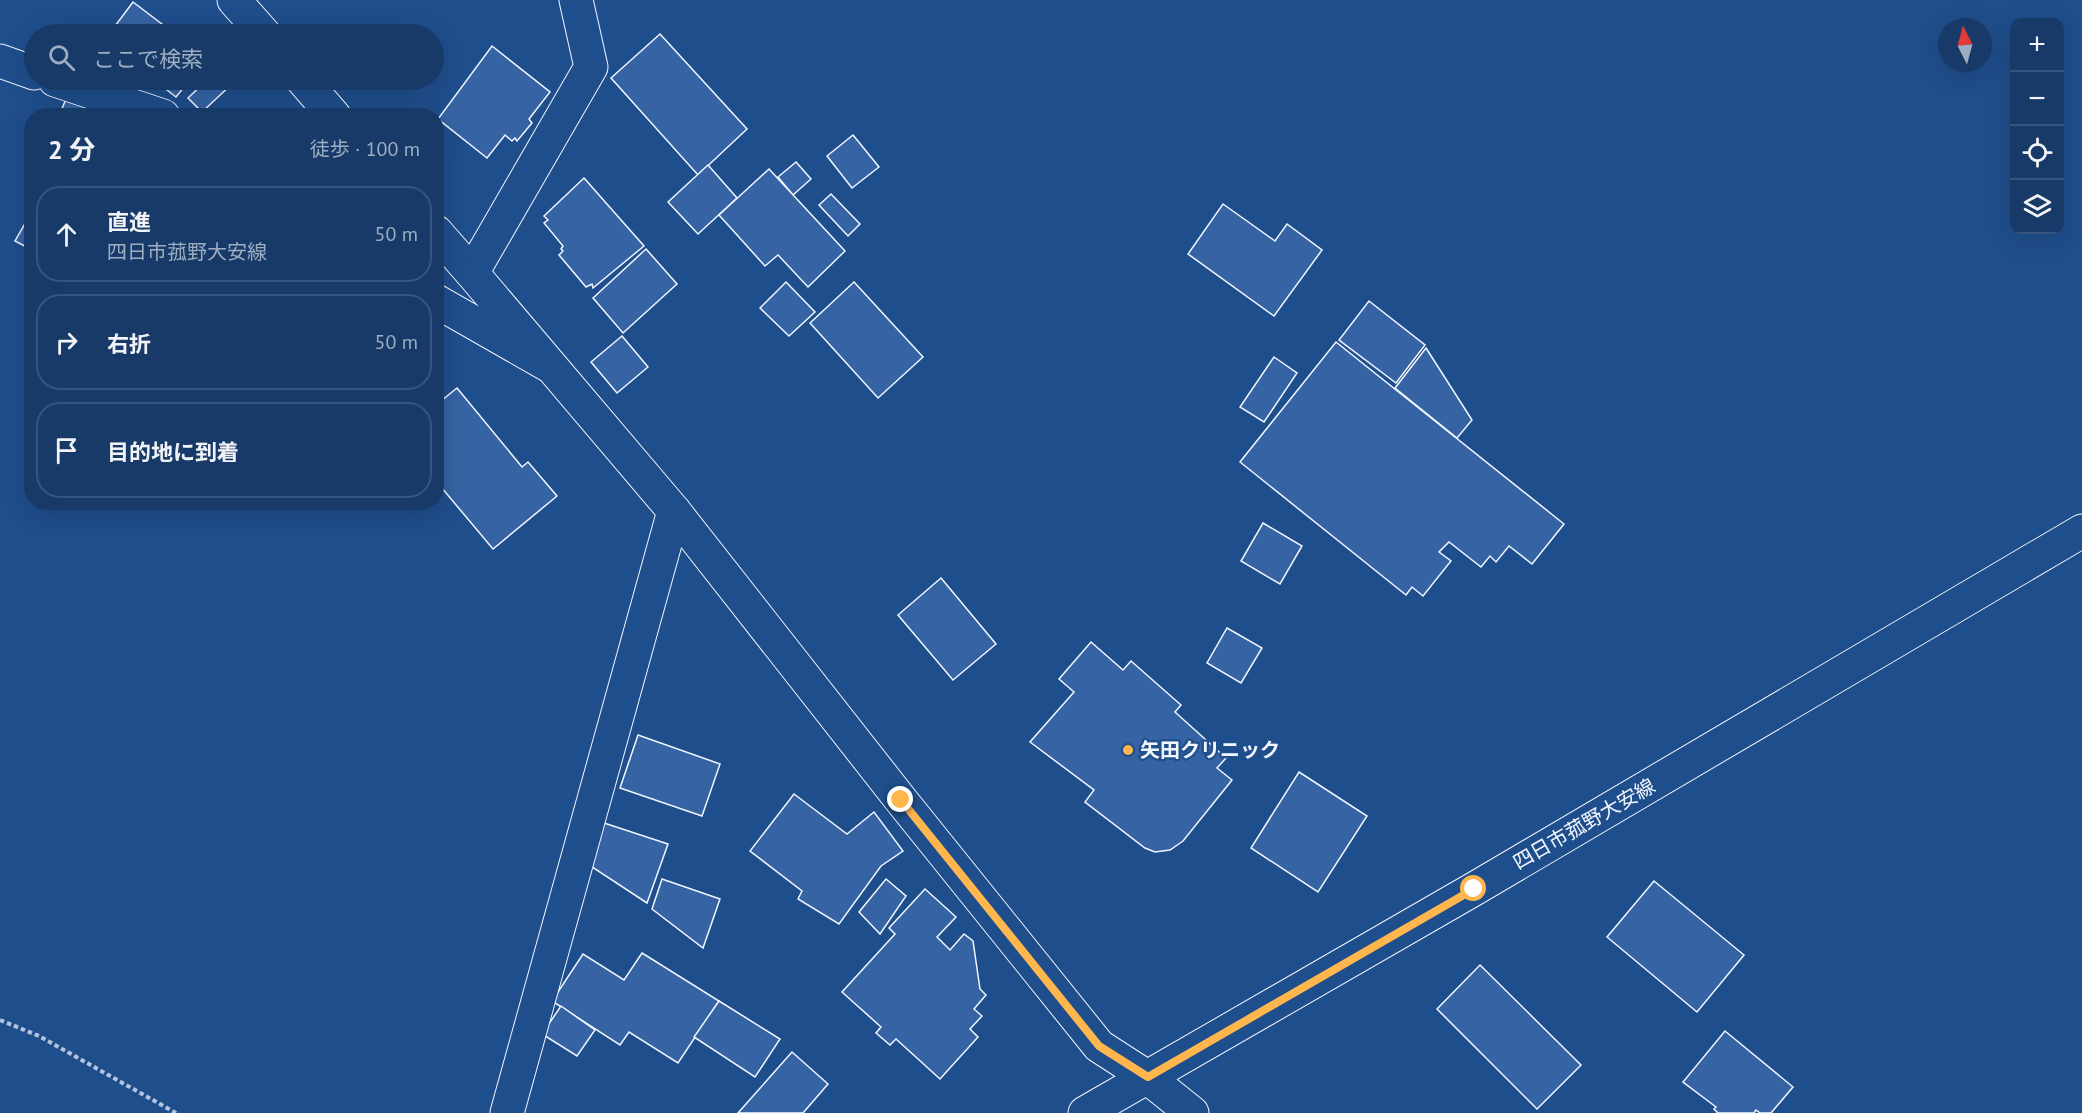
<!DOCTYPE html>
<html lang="ja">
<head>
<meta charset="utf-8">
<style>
  body { margin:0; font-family:"PT Sans","Noto Sans JP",sans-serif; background:#244571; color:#f1f3f6 }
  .controls { position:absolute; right:18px; top:18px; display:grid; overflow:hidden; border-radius:12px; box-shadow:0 6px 24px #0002 }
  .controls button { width:54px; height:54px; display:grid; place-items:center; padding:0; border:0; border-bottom:2px solid #36547d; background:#173a69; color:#f1f3f6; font:30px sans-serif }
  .compass { position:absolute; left:1938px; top:18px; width:54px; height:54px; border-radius:50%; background:#173a69; box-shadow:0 6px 24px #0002; rotate:354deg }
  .stop { position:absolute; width:18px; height:18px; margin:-14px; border:4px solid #ffb74d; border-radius:50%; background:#fff }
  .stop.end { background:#ffb74d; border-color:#fff; box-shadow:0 2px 6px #0008 }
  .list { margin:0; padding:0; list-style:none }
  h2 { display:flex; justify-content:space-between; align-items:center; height:78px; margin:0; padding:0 24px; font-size:26px }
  h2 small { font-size:20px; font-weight:400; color:#9eadc0 }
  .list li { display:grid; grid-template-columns:39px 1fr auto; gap:18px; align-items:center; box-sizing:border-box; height:96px; margin:0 12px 12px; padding:0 12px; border:2px solid #36547d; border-radius:24px }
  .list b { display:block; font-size:22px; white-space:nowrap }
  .list p { margin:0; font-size:20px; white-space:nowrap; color:#9eadc0 }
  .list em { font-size:20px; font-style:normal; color:#9eadc0 }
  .icon { flex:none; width:33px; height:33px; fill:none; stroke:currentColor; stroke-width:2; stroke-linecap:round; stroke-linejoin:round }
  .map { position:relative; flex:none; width:2082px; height:1113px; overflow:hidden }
  .search { position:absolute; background:#173a69; box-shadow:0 6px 24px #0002; left:24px; top:24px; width:420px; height:66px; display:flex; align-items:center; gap:15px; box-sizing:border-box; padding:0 21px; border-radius:33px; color:#9eadc0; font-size:22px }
  .panel { position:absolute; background:#173a69; box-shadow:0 6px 24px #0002; left:24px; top:108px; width:420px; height:402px; border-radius:24px }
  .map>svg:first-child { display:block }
</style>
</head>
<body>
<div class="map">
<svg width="2082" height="1113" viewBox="0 0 2082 1113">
  <rect width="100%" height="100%" fill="#1f4e8c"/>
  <!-- building -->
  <g fill="#3563a3" stroke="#f2f6ff" stroke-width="1.5">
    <path d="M133 2 175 34H109Z"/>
    <path d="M660 34 747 129 698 175 611 78Z"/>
    <path d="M492 46 550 92 529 119 532 123 517 141 515 138 512 141 505 135 487 158 438 119Z"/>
    <path d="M142 80H190L176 97 158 83 154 89Z"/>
    <path d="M207 80H230L233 83 202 112 188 98Z"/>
    <path d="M68 94 89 103 84 116H59Z"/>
    <path d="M853 135 879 167 852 188 827 156Z"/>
    <path d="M796 162 811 179 793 195 778 177Z"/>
    <path d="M708 165 737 198 698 234 668 202Z"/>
    <path d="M769 169 845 251 808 287 778 255 765 266 719 215Z"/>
    <path d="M584 178 644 246 593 288 592 284 586 287 559 255 563 251 561 249 563 246 544 223 548 220 544 216Z"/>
    <path d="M831 194 860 224 848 236 819 205Z"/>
    <path d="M1223 204 1275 241 1287 224 1322 250 1274 316 1188 254Z"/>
    <path d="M30 215 32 216V250L15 241Z"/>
    <path d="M646 249 677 284 623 333 593 298Z"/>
    <path d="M786 282 815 312 789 336 760 308Z"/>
    <path d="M854 282 923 357 878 398 810 323Z"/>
    <path d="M1369 301 1425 345 1396 383 1339 340Z"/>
    <path d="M622 336 648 367 617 393 591 362Z"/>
    <path d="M1336 342 1564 524 1532 564 1509 546 1496 562 1490 556 1481 567 1449 542 1439 552 1451 561 1423 596 1412 587 1406 595 1240 462Z"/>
    <path d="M1426 348 1472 420 1457 438 1395 388Z"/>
    <path d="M1274 357 1297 373 1264 422 1240 407Z"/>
    <path d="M457 388 522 467 528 462 557 496 493 549 436 481V405Z"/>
    <path d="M1263 523 1302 546 1280 584 1241 561Z"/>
    <path d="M941 578 996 644 953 680 898 615Z"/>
    <path d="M1227 628 1262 648 1241 683 1207 663Z"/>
    <path d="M1091 642 1123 670 1131 661 1181 705 1175 712 1226 758 1217 768 1232 780 1183 841 1170 850 1155 852 1145 848 1085 802 1094 790 1030 742 1074 692 1059 679Z"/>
    <path d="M638 735 720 764 702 816 620 788Z"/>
    <path d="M1299 772 1367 816 1318 892 1251 848Z"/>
    <path d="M794 794 847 834 874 812 903 851 881 866 839 924 798 899 802 891 750 851Z"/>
    <path d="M601 822 668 844 647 903 586 863Z"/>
    <path d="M662 879 720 899 703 948 652 909Z"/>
    <path d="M886 879 906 896 880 934 859 912Z"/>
    <path d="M1654 881 1744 955 1697 1012 1607 937Z"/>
    <path d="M925 889 956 917 937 937 950 950 964 934 973 941 980 989 986 995 974 1009 982 1016 970 1029 978 1037 940 1079 896 1039 890 1045 876 1033 881 1027 842 992 895 934 889 928Z"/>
    <path d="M642 953 719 1001 678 1063 629 1032 620 1045 552 1001 583 954 624 980Z"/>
    <path d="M1480 965 1581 1065 1537 1109 1437 1009Z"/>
    <path d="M719 1001 780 1039 755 1077 694 1037Z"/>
    <path d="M561 1006 595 1030 577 1056 542 1034Z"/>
    <path d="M1725 1031 1793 1087 1771 1113H1760L1756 1110 1754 1113H1718L1714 1109 1716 1107 1683 1082Z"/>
    <path d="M792 1052 828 1084 803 1113H738Z"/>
  </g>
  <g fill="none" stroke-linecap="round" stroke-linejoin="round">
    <!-- minor casing -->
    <g stroke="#f2f6ff" stroke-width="35">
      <g id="minor">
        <path d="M234 0 264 34"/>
        <path d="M0 61 34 73"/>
        <path d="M55 80 163 116"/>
        <path d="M303 80 334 116"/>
        <path d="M436 232 472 273 591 67 576 0"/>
        <path d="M436 301 548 365"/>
        <path d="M507 1113 674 511"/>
      </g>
    </g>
    <!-- tertiary casing -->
    <g stroke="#f2f6ff" stroke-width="35">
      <path id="tertiary" d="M472 273 674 511 901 800 1099 1046 1147 1077"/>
    </g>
    <!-- secondary casing -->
    <g stroke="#f2f6ff" stroke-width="35">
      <g id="secondary">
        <path d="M1147 1077 1192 1113"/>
        <path d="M1085 1113 1474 889 2082 531"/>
      </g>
    </g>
    <!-- path -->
    <path stroke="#b3c4dc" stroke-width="4" stroke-dasharray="4.5 3" stroke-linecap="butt" d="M0 1020 39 1036 176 1113"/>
    <!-- minor -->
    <use href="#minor" stroke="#1f4e8c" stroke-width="33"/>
    <!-- tertiary -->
    <use href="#tertiary" stroke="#1f4e8c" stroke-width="33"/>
    <!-- secondary -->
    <use href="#secondary" stroke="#1f4e8c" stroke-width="33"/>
  </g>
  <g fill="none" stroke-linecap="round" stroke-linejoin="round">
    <!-- route -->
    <path stroke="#ffb74d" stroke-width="8" d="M901 800 1099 1046 1148 1077 1474 889"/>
  </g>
  <!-- markers -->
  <circle fill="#ffb74d" stroke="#1f4e8c" stroke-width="2" cx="1128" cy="750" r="6"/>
  <g text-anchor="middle" stroke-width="4.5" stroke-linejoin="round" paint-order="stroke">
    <!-- poi labels -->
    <g font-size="20" font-weight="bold" fill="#f2f6ff" stroke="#1f4e8c" text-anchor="start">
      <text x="1140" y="757">矢田クリニック</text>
    </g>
    <!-- street labels -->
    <g font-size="20" fill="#f2f6ff" stroke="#1f4e8c">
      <text transform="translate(1584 824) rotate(-30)" y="7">四日市菰野大安線</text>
    </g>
  </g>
</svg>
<div class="controls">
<button>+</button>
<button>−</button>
<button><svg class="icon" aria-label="locate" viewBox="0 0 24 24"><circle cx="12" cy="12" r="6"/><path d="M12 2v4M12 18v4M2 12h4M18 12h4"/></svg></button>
<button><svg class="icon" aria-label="layers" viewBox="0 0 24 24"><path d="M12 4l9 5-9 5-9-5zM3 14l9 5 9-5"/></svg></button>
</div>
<svg class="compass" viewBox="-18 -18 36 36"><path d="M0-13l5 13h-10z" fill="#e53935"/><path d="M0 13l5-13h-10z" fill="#9eadc0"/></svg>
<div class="stop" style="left:1474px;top:889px"></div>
<div class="stop end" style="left:901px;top:800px"></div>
<div class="search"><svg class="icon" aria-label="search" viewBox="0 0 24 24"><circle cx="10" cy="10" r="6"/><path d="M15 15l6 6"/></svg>ここで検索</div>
<section class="panel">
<h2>2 分<small>徒歩 · 100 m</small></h2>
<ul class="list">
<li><svg class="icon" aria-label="ahead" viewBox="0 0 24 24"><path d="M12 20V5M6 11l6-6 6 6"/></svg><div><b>直進</b><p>四日市菰野大安線</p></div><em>50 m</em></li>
<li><svg class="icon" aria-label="right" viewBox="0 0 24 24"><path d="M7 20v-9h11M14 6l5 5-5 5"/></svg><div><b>右折</b></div><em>50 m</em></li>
<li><svg class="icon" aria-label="arrive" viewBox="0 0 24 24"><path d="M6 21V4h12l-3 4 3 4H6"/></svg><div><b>目的地に到着</b></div></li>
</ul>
</section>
</div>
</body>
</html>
